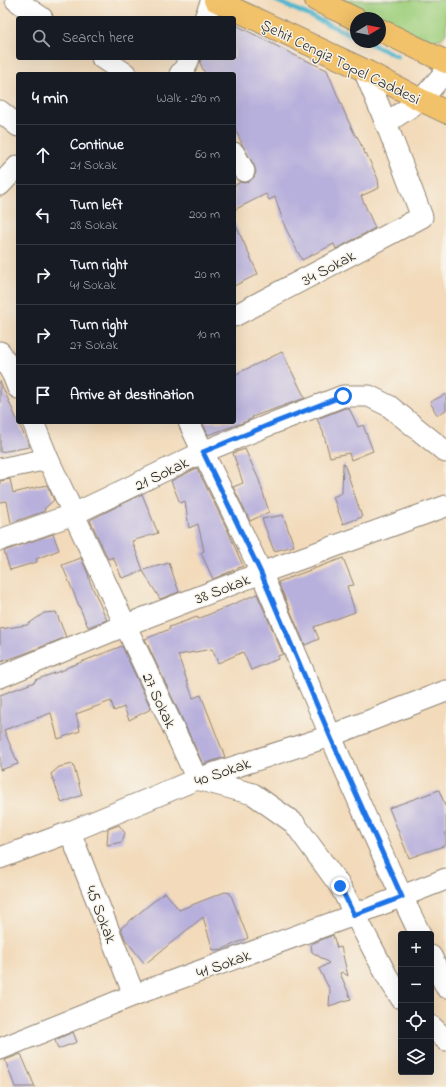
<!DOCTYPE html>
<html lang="en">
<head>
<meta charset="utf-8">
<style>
  body { margin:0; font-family:"Indie Flower",sans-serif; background:#20242c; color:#f1f3f6 }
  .controls { position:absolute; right:12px; bottom:12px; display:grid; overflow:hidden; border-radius:4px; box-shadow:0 4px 16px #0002 }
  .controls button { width:36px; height:36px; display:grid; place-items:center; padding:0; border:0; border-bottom:1px solid #363941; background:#171b24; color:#f1f3f6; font:20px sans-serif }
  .compass { position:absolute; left:350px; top:12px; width:36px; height:36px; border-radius:50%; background:#171b24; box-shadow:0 4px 16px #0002; rotate:80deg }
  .stop { position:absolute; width:12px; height:12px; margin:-9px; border:3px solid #1a73e8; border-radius:50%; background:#fff }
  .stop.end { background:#1a73e8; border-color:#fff; box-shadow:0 1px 4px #0008 }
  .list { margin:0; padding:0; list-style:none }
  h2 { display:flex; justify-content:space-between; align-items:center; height:52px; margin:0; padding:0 16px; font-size:17px }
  h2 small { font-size:13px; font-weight:400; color:#9ea1a6 }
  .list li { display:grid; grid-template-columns:26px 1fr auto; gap:12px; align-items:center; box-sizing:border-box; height:60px; padding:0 16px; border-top:1px solid #363941 }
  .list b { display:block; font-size:15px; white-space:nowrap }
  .list p { margin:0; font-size:13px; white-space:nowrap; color:#9ea1a6 }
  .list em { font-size:13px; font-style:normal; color:#9ea1a6 }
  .icon { flex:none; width:22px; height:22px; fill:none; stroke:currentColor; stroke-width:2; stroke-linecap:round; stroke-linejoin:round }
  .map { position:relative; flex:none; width:446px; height:1087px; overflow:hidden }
  .search { position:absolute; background:#171b24; box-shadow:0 4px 16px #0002; left:16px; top:16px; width:220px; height:44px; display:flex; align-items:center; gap:10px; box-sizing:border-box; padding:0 14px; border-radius:4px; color:#9ea1a6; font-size:15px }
  .panel { position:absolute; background:#171b24; box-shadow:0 4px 16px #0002; left:16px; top:72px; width:220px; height:352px; border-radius:4px }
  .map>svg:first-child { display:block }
</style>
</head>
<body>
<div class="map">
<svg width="446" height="1087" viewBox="0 0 446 1087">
  <rect width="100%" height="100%" fill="#f7f3e8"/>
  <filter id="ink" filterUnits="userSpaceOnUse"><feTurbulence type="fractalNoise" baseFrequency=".025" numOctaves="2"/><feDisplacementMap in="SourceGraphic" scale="8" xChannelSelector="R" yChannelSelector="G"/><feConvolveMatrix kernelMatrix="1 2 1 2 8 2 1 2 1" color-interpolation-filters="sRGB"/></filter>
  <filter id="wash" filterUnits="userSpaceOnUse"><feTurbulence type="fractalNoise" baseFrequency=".012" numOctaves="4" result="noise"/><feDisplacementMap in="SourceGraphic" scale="16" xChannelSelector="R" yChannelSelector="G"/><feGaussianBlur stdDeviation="0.9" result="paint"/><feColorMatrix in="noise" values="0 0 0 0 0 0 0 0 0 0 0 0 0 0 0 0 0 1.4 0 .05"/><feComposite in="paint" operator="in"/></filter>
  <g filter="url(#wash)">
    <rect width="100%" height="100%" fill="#f2daba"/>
    <!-- green -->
    <path fill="#a0d07f" stroke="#667e55" d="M336 0H446V33L441 39 421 42 380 22V18H372Z"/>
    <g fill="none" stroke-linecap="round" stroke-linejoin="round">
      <!-- stream -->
      <g stroke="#4eb5cd" stroke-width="5">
        <path d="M275 0 356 37"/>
        <path d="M367 42 397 56"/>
      </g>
    </g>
    <g id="blocks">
      <!-- building -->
      <g fill="#b8b0dc">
        <path d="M234 24 300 58H301L327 70 346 116 356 137 357 136 365 154 366 153 378 179 379 188 361 196 375 228 336 249 334 244 302 260 285 227 275 197 269 200 266 194 234 210V186L240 182 244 183 250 181 254 177 256 172 254 165 243 146 234 127V74H205L200 63 201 58H234Z"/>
        <path d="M234 221 258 274 234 286Z"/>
        <path d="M282 352 305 398 252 417 253 418 245 422 208 435 202 422H234V376L238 374V373Z"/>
        <path d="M0 381 18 422 30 447 0 452Z"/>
        <path d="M446 394V410L437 415 430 402Z"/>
        <path d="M345 408H349L358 427 363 425 373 451 351 460 349 453 330 457 323 432 317 419Z"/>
        <path d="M245 449 259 480 269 512 250 521 233 487 243 483 233 453Z"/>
        <path d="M343 463H344L362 517 343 524 333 497 342 493Z"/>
        <path d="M197 468 228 531 243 566 213 579 201 553 204 551 198 524 189 528 185 501 180 503 171 481Z"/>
        <path d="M10 479 13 493 47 485 54 500 44 509 45 511 11 523 7 501 0 502V481Z"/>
        <path d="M142 494 158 533 132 541 143 570 169 563 179 592 160 599 143 571 122 578 113 557 108 559 90 520Z"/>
        <path d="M283 515 294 546 274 551 262 519Z"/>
        <path d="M53 534 59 550 36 559 37 562 10 570 4 551Z"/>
        <path d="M81 558 88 574 90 582 107 620 88 627 62 565Z"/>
        <path d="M343 558 354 585 347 586 355 612 314 627 319 639 305 645 278 582Z"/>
        <path d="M257 594 283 654 278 656V659L251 670 243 652 218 663 212 649 178 655 193 698 201 695 225 757 203 764 145 639 170 629 169 627 197 617 198 619Z"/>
        <path d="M56 612 66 637 21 655 0 662V629L27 625 44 613Z"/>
        <path d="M122 646 151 709 129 720 124 707 114 711 111 701 76 714 80 731 58 739 51 713 4 730 18 764 0 770V695L35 682V680L66 669V668Z"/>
        <path d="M73 764 82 795 62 803 51 774 59 767Z"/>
        <path d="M439 790 446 808V845L409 858 389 808Z"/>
        <path d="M119 825 125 833 122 842 107 845 108 829Z"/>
        <path d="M165 892 179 910 225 892 230 893 248 938 223 949 213 950 203 917 145 964 125 939 121 928Z"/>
        <path d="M333 935 337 948 341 947 348 976 342 972 340 973 351 999 329 1006 330 990 319 969 329 963 312 952 311 944Z"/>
        <path d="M73 1032 77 1042 58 1049 55 1040Z"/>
        <path d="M21 1054 35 1087H15L5 1060Z"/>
      </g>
    </g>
  </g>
  <g filter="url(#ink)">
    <use href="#blocks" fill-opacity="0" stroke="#8e8272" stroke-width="1"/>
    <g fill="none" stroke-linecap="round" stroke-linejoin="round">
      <!-- minor casing -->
      <g stroke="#8e8272" stroke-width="23">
        <g id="minor">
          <path d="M16 0 42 18"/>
          <path d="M205 18 212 0"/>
          <path d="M102 58 126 74"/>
          <path d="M180 74 185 68 189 58"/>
          <path d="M0 111 18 126"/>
          <path d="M386 123 421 100 446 71"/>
          <path d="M234 153 244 171"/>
          <path d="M0 185 18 166"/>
          <path d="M234 316 422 217 386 123 364 70"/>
          <path d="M0 352 13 375 18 388"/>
          <path d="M33 422 48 459 197 779 253 794 294 823 340 886 387 976 401 998"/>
          <path d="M189 422C212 473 239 523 262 575 314 694 362 816 420 934"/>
          <path d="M0 469 48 459"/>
          <path d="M0 540 74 514 203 452 276 422 343 396H369L389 406 446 452"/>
          <path d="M0 677 126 625 261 573 446 506"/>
          <path d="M70 832 134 995"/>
          <path d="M0 858 70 832 197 779 330 736 446 691"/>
          <path d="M431 956 446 987"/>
          <path d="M431 1026 446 1040"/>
          <path d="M0 1049 134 995 354 915 446 879"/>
        </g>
      </g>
      <!-- major casing -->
      <g stroke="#8e8272" stroke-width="24">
        <g id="major">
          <path d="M215 0 364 70 421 100 446 112"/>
          <path d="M316 0 356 19"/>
          <path d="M380 30 446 62"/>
        </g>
      </g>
      <!-- minor -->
      <use href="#minor" stroke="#fff" stroke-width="21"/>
      <!-- major -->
      <use href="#major" stroke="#f2c26a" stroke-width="22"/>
    </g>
  </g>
  <g fill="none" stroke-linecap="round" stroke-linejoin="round" filter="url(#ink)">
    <!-- route -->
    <path stroke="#1a73e8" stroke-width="5" d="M340 886 354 915 402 897 330 736 261 573 203 452 276 422 343 396"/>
  </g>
  <g text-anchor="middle" stroke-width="3" stroke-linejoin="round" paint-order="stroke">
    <!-- street labels -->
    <g font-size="16" fill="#2b2b2b" stroke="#f7f3e8">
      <text transform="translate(341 61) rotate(26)" y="6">Şehit Cengiz Topel Caddesi</text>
      <text transform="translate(328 267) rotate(-28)" y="6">34 Sokak</text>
      <text transform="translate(161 473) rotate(-26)" y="6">21 Sokak</text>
      <text transform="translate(222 588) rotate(-21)" y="6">38 Sokak</text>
      <text transform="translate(160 700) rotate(65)" y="6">27 Sokak</text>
      <text transform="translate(222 771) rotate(-19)" y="6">40 Sokak</text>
      <text transform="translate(102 914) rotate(69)" y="6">45 Sokak</text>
      <text transform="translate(223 963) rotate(-20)" y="6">41 Sokak</text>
    </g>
  </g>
</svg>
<div class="controls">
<button>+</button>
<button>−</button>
<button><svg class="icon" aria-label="locate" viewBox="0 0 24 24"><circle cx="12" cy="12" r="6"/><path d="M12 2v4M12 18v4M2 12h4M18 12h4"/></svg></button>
<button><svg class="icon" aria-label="layers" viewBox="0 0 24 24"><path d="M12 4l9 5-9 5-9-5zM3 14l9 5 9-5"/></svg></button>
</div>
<svg class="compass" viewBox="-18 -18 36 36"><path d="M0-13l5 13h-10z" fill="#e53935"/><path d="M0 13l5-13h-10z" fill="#9ea1a6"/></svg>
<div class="stop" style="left:343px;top:396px"></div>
<div class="stop end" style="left:340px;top:886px"></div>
<div class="search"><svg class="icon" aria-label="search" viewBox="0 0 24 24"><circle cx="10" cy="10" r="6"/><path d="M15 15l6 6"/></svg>Search here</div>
<section class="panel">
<h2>4 min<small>Walk · 290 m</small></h2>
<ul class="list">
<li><svg class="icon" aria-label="ahead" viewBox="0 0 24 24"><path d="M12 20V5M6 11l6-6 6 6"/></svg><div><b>Continue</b><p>21 Sokak</p></div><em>60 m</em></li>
<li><svg class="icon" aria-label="left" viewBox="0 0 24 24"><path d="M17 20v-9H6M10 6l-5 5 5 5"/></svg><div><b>Turn left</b><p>28 Sokak</p></div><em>200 m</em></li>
<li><svg class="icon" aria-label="right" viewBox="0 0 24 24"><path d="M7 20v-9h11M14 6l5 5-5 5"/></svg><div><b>Turn right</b><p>41 Sokak</p></div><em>20 m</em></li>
<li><svg class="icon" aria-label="right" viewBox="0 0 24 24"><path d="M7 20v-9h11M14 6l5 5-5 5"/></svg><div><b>Turn right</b><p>27 Sokak</p></div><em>10 m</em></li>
<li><svg class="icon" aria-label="arrive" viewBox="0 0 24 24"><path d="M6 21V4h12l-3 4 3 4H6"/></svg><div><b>Arrive at destination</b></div></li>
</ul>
</section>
</div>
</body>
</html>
